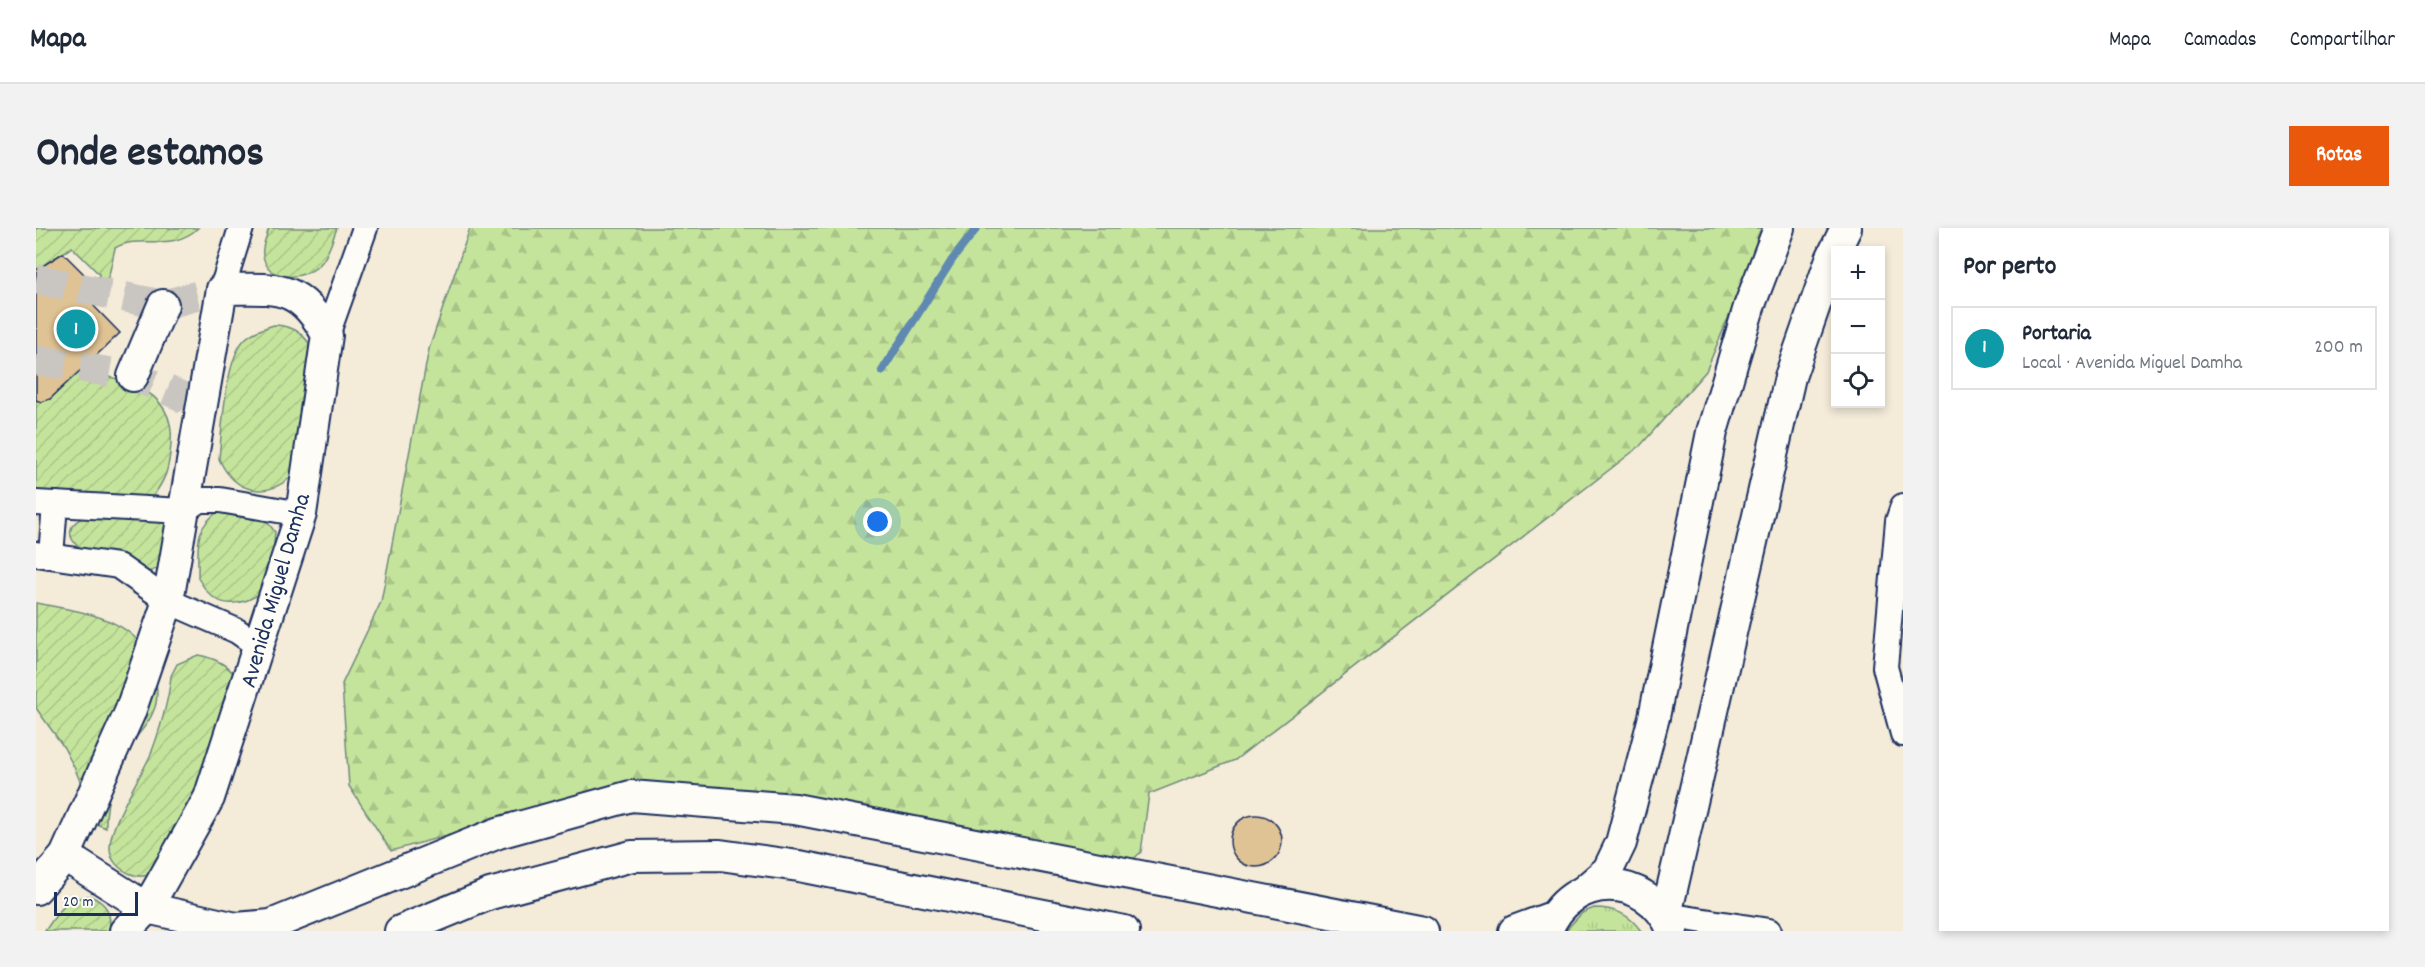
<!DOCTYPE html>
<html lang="pt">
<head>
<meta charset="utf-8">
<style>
  body { margin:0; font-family:Dekko,sans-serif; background:#f2f2f3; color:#1f2937 }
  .controls { position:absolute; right:18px; top:18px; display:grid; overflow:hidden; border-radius:0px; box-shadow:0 3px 9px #0003 }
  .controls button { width:54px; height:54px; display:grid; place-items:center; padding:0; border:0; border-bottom:2px solid #e0e1e3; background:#fff; color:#1f2937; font:30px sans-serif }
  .scale { position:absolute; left:18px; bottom:15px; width:84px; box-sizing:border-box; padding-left:6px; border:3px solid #1b2f5e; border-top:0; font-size:16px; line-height:21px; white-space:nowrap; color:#1b2f5e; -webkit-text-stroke:4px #fdfcf7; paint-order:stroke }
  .you { position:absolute; left:842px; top:294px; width:21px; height:21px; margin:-15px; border:4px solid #fff; border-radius:50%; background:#1a73e8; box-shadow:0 0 0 9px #1a73e833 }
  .badge { display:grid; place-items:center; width:39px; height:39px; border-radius:50%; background:#ea580c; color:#fff; font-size:20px; font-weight:700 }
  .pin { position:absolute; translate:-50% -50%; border:3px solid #fff; box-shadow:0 2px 6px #0006 }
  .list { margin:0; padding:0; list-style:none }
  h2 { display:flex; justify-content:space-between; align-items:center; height:78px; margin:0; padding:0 24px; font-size:26px }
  h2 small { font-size:20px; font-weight:400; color:#747a83 }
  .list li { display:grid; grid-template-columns:39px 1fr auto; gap:18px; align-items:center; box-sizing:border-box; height:84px; margin:0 12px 12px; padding:0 12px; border:2px solid #e0e1e3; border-radius:0px }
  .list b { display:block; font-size:22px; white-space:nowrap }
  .list p { margin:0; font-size:20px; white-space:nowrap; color:#747a83 }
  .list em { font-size:20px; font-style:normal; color:#747a83 }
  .icon { flex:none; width:33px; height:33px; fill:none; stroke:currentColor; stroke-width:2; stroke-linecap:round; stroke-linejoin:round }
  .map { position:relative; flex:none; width:1867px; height:703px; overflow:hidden; border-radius:0px }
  header { display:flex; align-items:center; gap:36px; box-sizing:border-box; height:84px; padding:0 30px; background:#fff; border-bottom:2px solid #e0e1e3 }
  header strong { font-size:28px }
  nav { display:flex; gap:33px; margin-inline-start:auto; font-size:21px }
  .intro { display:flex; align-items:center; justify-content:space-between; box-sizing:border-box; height:144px; padding:0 36px }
  h1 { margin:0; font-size:42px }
  .button { padding:15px 27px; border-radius:0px; background:#ea580c; color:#fff; font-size:21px; font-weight:700 }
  main { display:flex; gap:36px; padding:0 36px }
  aside { flex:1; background:#fff; border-radius:0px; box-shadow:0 3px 9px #0003 }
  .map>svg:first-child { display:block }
</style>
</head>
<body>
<header>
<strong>Mapa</strong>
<nav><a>Mapa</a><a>Camadas</a><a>Compartilhar</a></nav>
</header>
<div class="intro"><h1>Onde estamos</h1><a class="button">Rotas</a></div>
<main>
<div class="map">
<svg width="1867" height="703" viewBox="0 0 1867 703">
  <defs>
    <pattern id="grass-tufts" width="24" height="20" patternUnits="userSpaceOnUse" patternTransform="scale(1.5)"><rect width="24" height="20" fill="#c5e49b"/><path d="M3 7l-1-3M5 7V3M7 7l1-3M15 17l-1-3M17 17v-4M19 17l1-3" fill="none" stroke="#a9c488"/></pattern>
    <pattern id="forest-firs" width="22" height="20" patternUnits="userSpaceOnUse" patternTransform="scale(1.5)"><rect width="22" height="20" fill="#c5e49b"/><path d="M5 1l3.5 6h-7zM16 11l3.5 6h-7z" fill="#a9c488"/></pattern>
    <pattern id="garden-furrows" width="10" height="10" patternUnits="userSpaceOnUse" patternTransform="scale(1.5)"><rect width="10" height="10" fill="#c5e49b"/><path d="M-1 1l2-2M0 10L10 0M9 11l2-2" fill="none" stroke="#a9c488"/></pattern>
  </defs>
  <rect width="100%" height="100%" fill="#f4ebd9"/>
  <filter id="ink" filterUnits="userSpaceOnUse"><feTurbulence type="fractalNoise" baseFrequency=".0167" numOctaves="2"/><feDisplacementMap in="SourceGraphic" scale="12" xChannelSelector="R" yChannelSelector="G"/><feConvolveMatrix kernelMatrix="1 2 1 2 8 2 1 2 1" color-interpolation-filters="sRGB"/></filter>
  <g filter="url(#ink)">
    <!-- grass -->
    <path fill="url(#grass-tufts)" stroke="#708a7c" stroke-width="1.5" d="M1558 680C1579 680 1593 686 1605 703H1529L1546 685Z"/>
    <!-- forest -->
    <path fill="url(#forest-firs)" stroke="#708a7c" stroke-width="1.5" d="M434 0H1730L1670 143 1604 218 1199 532 1113 566 1105 624 1088 640 794 575 608 553 355 623 313 558 306 456 345 374 393 121Z"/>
    <!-- garden -->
    <g fill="url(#garden-furrows)" stroke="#708a7c" stroke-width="1.5">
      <path d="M0 0H162C135 25 105 5 79 20L69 65 61 66 63 46 36 19 4 40 0 54Z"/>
      <path d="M233 0H301C297 10 293 25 286 34 270 53 231 56 227 27 225 19 231 8 233 0Z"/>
      <path d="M238 97C256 98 265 103 275 118L258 246C231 272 199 266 183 231 186 202 189 133 208 112 215 104 228 100 238 97Z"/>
      <path d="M0 138C50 146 142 145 135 216 133 241 130 251 115 271L0 267Z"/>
      <path d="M183 283 224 284 239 304C237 319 238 336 234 351 229 370 196 382 180 371 172 367 166 357 162 350 163 320 156 301 183 283Z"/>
      <path d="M121 287 133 300 126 339 112 344C95 338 28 327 35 301 37 295 43 291 49 289Z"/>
      <path d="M0 375C45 384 106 389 118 444 121 456 123 472 117 484 113 496 103 504 97 514 80 539 69 571 70 600L49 591 48 563 39 541 27 518 0 480Z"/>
      <path d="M162 427C178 430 189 435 200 448L199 480 124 639C115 647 107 651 95 646 84 642 74 633 74 620 73 597 104 550 114 528 123 506 133 471 135 448L141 436Z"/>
      <path d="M54 668C71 675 76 685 73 703H9C21 685 31 669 54 668Z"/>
    </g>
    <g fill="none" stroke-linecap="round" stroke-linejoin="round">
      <!-- stream -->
      <path stroke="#5e89b1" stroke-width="8" d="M846 143 916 32 941 0"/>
    </g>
    <!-- building -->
    <g fill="#e0c394" stroke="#1b2f5e" stroke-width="1.5">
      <path d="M27 25 54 52 52 72 84 105 14 171 5 174 0 172V42Z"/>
      <circle cx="1220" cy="613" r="26"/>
    </g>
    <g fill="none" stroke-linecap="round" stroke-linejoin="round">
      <!-- tertiary-tunnel -->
      <g stroke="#c9c5c0" stroke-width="30" stroke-dasharray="30 15" stroke-linecap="butt">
        <path d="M0 51 127 77 186 61"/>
        <path d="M0 132 97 148 150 170 163 195"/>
      </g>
      <!-- minor casing -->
      <g stroke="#1b2f5e" stroke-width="28">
        <g id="minor">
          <path d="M186 61 205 0"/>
          <path d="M291 107 329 0"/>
          <path d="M0 275 147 283 163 272H184L265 286"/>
          <path d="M1867 278 1862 293 1849 439 1867 506"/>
          <path d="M0 326 82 338 132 373 201 403 224 419"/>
          <path d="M15 328 19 276"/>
          <path d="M1630 687 1733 703"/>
        </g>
      </g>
      <!-- tertiary casing -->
      <g stroke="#1b2f5e" stroke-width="34">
        <g id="tertiary">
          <path d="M97 148 127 77"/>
          <path d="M29 628 111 680 200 700 235 697 462 605 595 568 759 581 1387 703"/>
          <path d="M0 661 29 628 94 484 132 373 186 61C239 61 263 54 291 107L265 286 173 570 111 680 89 703"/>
          <path d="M1550 661 1572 642 1585 615 1618 489 1676 204 1713 79 1743 0"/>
          <path d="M1630 687 1754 149 1795 31 1810 0"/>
          <path d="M364 703 454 666 596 628 684 627 763 638 1088 703"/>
          <path d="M1478 703 1516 689"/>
          <path d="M1511 703C1534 643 1612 643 1636 702"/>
        </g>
      </g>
      <!-- minor -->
      <use href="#minor" stroke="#fdfcf7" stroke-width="24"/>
      <!-- tertiary -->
      <use href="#tertiary" stroke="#fdfcf7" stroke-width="30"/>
    </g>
  </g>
  <g text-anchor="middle" stroke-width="6" stroke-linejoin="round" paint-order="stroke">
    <!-- street labels -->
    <g font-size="24" fill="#1b2f5e" stroke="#fdfcf7">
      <text transform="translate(238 362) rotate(-74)" y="8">Avenida Miguel Damha</text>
    </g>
  </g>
</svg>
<div class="controls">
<button>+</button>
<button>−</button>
<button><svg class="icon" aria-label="locate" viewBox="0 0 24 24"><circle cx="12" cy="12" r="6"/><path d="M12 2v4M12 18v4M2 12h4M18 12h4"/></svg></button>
</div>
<div class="scale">20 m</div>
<div class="you"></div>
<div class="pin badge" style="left:40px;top:101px;background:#0f9aa8">1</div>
</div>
<aside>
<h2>Por perto<small></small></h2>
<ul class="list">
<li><span class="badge" style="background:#0f9aa8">1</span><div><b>Portaria</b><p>Local · Avenida Miguel Damha</p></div><em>200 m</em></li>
</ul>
</aside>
</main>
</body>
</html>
